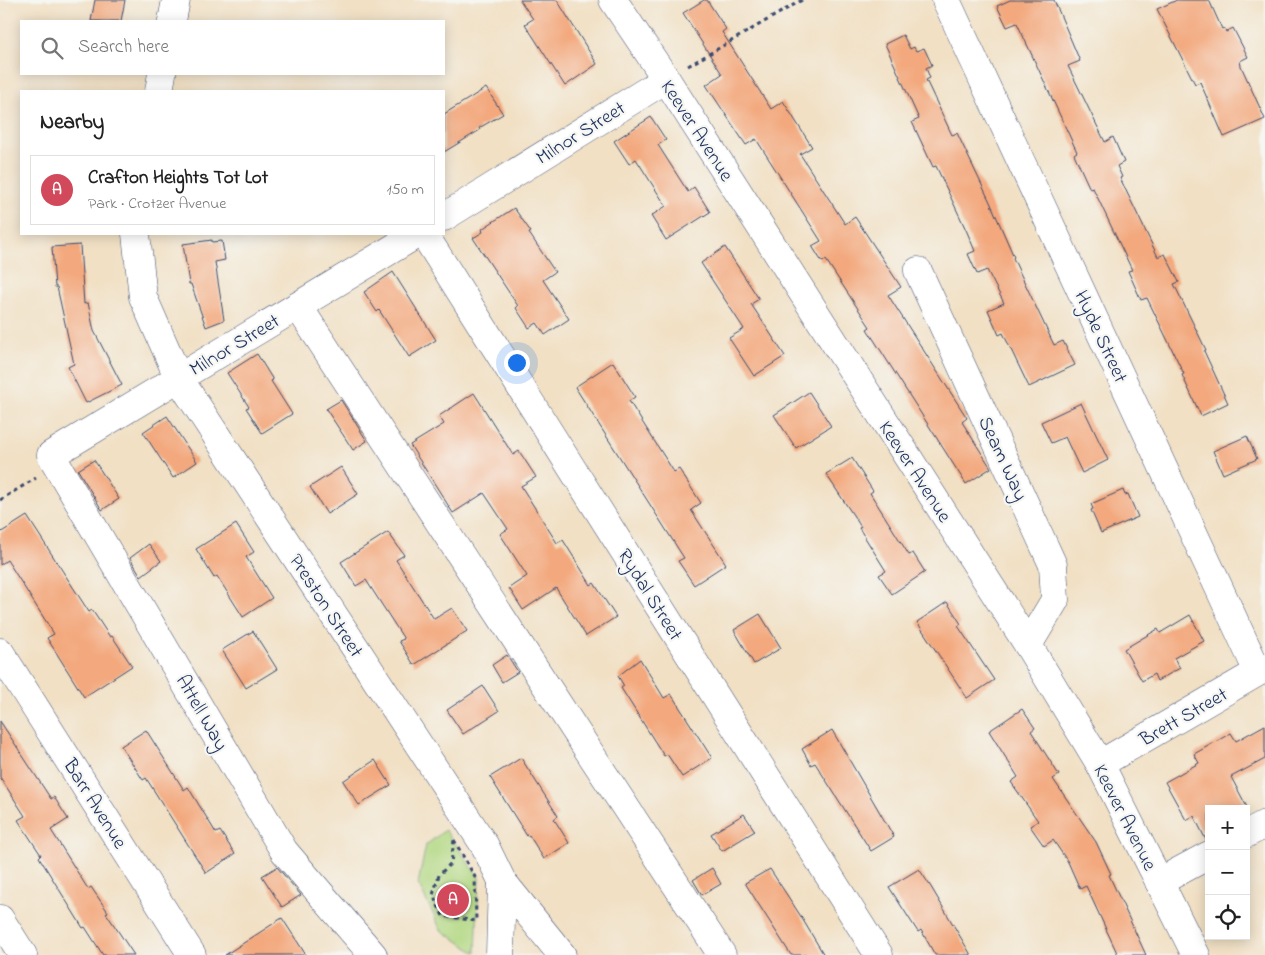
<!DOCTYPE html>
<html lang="en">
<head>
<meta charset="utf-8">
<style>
  body { margin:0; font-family:"Indie Flower",sans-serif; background:#f6f6f6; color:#222 }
  .controls { position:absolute; right:15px; bottom:15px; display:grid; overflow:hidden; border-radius:0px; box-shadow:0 2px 12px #0003 }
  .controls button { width:45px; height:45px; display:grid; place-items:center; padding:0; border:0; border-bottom:1px solid #e0e0e0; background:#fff; color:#222; font:25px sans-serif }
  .you { position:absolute; left:516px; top:362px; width:18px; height:18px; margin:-12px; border:4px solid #fff; border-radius:50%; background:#1a73e8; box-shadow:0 0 0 8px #1a73e833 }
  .badge { display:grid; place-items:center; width:32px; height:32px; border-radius:50%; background:#d1495b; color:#fff; font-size:16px; font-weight:700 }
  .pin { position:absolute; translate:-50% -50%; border:2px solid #fff; box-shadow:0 1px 5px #0006 }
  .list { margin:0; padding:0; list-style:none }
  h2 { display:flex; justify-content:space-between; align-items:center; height:65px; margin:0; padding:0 20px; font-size:21px }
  h2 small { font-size:16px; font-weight:400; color:#767676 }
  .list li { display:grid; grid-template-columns:32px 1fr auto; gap:15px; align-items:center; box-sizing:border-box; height:70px; margin:0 10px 10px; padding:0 10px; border:1px solid #e0e0e0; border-radius:0px }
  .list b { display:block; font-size:19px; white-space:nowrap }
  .list p { margin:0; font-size:16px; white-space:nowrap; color:#767676 }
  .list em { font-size:16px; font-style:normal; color:#767676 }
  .icon { flex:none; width:28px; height:28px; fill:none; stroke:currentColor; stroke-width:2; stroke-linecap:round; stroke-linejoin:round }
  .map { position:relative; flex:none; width:1265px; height:955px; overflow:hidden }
  .search { position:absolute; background:#fff; box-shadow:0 2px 12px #0003; left:20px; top:20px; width:425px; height:55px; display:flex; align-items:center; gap:12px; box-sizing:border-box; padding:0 18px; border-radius:0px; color:#767676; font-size:19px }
  .panel { position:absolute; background:#fff; box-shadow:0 2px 12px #0003; left:20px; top:90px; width:425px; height:145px; border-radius:0px }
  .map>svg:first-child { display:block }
</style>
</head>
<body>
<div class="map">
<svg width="1265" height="955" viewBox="0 0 1265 955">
  <rect width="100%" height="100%" fill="#f6f6f2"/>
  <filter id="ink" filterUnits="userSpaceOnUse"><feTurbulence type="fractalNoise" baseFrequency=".02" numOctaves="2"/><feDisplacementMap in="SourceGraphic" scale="10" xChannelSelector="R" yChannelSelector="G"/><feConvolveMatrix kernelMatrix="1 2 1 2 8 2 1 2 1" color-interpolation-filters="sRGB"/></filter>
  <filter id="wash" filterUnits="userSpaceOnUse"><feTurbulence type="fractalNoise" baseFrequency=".0096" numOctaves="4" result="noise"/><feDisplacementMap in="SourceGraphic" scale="20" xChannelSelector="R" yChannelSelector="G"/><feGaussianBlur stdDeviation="1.12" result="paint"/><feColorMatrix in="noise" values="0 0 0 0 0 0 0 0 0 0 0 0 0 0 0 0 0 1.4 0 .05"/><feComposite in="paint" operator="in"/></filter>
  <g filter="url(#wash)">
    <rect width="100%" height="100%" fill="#f1e0c4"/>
    <!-- green -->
    <path fill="#b1d780" stroke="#66836f" d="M445 830 479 877 476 953 441 930 418 884 426 845Z"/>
    <g id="blocks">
      <!-- building -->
      <g fill="#f3a87d">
        <path d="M95 0H125L121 21H91Z"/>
        <path d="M520 0H557L597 64 565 86 525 24 533 19Z"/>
        <path d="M704 0H707L726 29 722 32 771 109 783 101 812 147 800 154 845 224 855 217 901 287 888 295 967 418 962 422 991 468 966 484 867 329 870 327 826 260 822 262 812 246 821 241 756 139 746 145 706 85 722 74 683 13Z"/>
        <path d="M1010 0H1054L1080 61 1068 66 1105 142 1113 137 1124 162 1117 166 1122 177 1120 178 1158 257 1165 254 1179 282 1174 284 1206 350 1204 351 1228 403 1201 416 1182 375 1184 374 1147 298 1141 300 1128 271 1132 270 1093 188 1090 189 1074 154 1077 152 1017 23 1007 27 997 6Z"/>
        <path d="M1177 0H1209L1222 29 1224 28 1226 32 1233 28 1248 57 1240 61 1241 66 1265 119 1224 137 1200 82 1195 84 1157 9Z"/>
        <path d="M903 35 910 49 914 47 916 51 924 48 932 65 926 68 930 78 926 80 952 135 957 133 990 202 1014 257 1013 258 1054 345 1063 341 1075 365 1029 387 1003 333 999 335 988 310 1004 303 987 270 977 274 968 254 975 251 967 232 936 166 933 167 912 122 919 119 885 44Z"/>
        <path d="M486 88 503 114 479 128 480 130 444 152V114Z"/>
        <path d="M651 117 666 140 658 145 688 192 694 187 710 212 666 240 651 216 666 206 636 159 629 164 614 141Z"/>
        <path d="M514 208 531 232 529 233 555 272 543 280 569 319 545 335 537 323 529 328 516 308 518 306 473 238 483 232 482 229Z"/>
        <path d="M212 240V242L222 241 225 260 215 262 224 320 206 327 191 284H189L183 244Z"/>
        <path d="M80 245 84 304 88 303 94 331 122 385 86 403 68 367 74 364 57 287H55L52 247Z"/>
        <path d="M725 247 759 299 751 304 785 356 754 376 729 338 744 329 701 263Z"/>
        <path d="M393 272 436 340 409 357 379 310 377 312 364 292Z"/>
        <path d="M257 354 273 380 271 381 292 414 262 433 246 408 249 407 227 373Z"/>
        <path d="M613 362 635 397 629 401 674 472 679 469 701 503 691 510 726 564 694 585 678 561 684 558 575 387Z"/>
        <path d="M809 392 831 426 796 448 774 415Z"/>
        <path d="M474 393 513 455 519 451 536 477 521 486 557 543 563 540 591 585 594 583 616 617 586 636 556 588 523 610 509 588 527 576 500 534 508 529 484 493 453 513 410 445 444 424 439 416Z"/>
        <path d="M341 400 367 441 353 450 326 409Z"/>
        <path d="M1081 403 1108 460 1082 473 1065 437 1051 443 1041 422Z"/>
        <path d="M167 416 197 462 173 478 143 432Z"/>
        <path d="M1247 436 1257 459 1223 474 1213 451Z"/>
        <path d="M852 458 873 491 870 493 909 555 913 553 925 572 892 594 879 575 886 571 859 528 861 527 826 474Z"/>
        <path d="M94 460 119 499 102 510 78 470Z"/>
        <path d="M341 467 358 494 327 514 310 487Z"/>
        <path d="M1123 490 1125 495 1128 494 1138 517 1101 533 1091 510 1093 509 1091 504Z"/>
        <path d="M27 516 89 612 92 610 110 637 112 636 132 666 84 697 47 638 54 634 7 560 0 565V533Z"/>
        <path d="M236 524 254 552 246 557 272 598 243 617 217 576 214 578 196 549Z"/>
        <path d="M388 532 404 555 396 560 434 619 452 608 467 631 414 665 399 641 404 639 366 580 356 586 341 562Z"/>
        <path d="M149 544 161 561 141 576 130 558Z"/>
        <path d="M947 602 961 624 958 626 994 680 967 698 917 622Z"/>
        <path d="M760 614 781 648 754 664 734 630Z"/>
        <path d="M1190 615 1204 641 1174 658 1180 668 1157 681 1154 674 1142 681 1124 649 1158 629 1160 633Z"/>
        <path d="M253 631 277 669 246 688 222 650Z"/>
        <path d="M507 655 518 672 502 682 492 665Z"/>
        <path d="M640 659 664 698 671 694 712 758 682 777 667 754 664 756 621 688 624 686 618 676Z"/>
        <path d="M483 686 499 711 463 734 447 710Z"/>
        <path d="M1022 709 1035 728 1031 731 1059 775 1053 779 1096 842 1111 874 1109 875 1146 955H1118L1086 886 1080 889 1068 862 1053 840 1044 846 1030 826 1038 821 1011 782 1018 777 989 731Z"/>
        <path d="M0 721 51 799 54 797 68 819 51 830 88 889 91 887 108 912 106 913 134 955H103L85 927 83 928 39 857 41 855 18 820 25 816 0 777Z"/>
        <path d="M1265 725V759L1231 777 1248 809H1209V839L1206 840 1194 816 1186 820 1165 782 1199 763 1194 754 1231 733 1236 741Z"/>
        <path d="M146 730 184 790 188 787 216 833 220 831 235 854 206 873 146 778 143 780 121 746Z"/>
        <path d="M832 730 894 837 871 851 815 763 811 765 802 749Z"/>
        <path d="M521 758 558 816 554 819 569 843 544 859 529 835 527 836 490 777Z"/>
        <path d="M375 760 391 785 359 805 343 781Z"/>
        <path d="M744 814 755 831 722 851 711 834Z"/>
        <path d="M277 867 301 895 282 907 262 876Z"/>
        <path d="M712 868 721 884 702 895 693 880Z"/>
        <path d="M770 869 800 915 824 955H791L745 883Z"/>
        <path d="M919 869 931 887 971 955H935L921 930 918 932 889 887Z"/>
        <path d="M282 918 306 955H225Z"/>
      </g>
    </g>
  </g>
  <g filter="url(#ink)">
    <use href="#blocks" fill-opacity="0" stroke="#3b4a6d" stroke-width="1"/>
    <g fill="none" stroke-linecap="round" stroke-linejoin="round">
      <!-- minor casing -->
      <g stroke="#3b4a6d" stroke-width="29">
        <g id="minor">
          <path d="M613 0 666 79 1028 645 1100 764 1196 955"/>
          <path d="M946 0 1258 672"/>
          <path d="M172 21 176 0"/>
          <path d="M159 91 162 74"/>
          <path d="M444 217 666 79"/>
          <path d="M136 234 143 297 178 377 485 846 502 881 562 955"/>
          <path d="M424 234 879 955"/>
          <path d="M918 271 1053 565 1055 600 1028 645"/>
          <path d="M298 306 722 955"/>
          <path d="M0 652 192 955"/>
          <path d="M1100 764 1265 668"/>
          <path d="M1246 834 1265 824"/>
          <path d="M1159 882 1209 855"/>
          <path d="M0 919 23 955"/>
          <path d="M373 955 284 851 51 455 417 234"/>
          <path d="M500 955 502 881"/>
        </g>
      </g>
      <!-- path -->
      <g stroke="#3b4a6d" stroke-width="3" stroke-dasharray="4 4" stroke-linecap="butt">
        <path d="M688 66 802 0"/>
        <path d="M0 500 36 478"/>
        <path d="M454 840 475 877 476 921 443 916 433 895 439 875 451 863Z"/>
      </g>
      <!-- minor -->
      <use href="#minor" stroke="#fff" stroke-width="28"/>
    </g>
  </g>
  <g text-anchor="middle" stroke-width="4.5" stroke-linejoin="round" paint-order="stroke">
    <!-- street labels -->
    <g font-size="20" fill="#1b2f5e" stroke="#f6f6f2">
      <text transform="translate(698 130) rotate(57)" y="7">Keever Avenue</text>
      <text transform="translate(580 132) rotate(-32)" y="7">Milnor Street</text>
      <text transform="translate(1102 336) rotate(65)" y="7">Hyde Street</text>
      <text transform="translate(234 344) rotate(-31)" y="7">Milnor Street</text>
      <text transform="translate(1004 458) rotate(65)" y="7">Seam Way</text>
      <text transform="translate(916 471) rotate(57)" y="7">Keever Avenue</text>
      <text transform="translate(651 594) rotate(58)" y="7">Rydal Street</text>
      <text transform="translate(327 605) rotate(57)" y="7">Preston Street</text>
      <text transform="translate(203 712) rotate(60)" y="7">Attell Way</text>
      <text transform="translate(1183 716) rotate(-30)" y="7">Brett Street</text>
      <text transform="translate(96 803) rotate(58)" y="7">Barr Avenue</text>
      <text transform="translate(1126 817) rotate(63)" y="7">Keever Avenue</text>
    </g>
  </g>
</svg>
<div class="controls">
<button>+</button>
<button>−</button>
<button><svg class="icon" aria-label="locate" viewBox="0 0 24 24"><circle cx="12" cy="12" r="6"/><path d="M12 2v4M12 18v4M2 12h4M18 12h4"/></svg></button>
</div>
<div class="you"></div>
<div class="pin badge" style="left:453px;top:900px">A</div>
<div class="search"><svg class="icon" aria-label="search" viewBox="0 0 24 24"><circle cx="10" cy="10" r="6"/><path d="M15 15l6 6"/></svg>Search here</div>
<section class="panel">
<h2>Nearby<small></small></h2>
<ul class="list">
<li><span class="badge">A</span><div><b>Crafton Heights Tot Lot</b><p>Park · Crotzer Avenue</p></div><em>150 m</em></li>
</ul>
</section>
</div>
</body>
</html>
